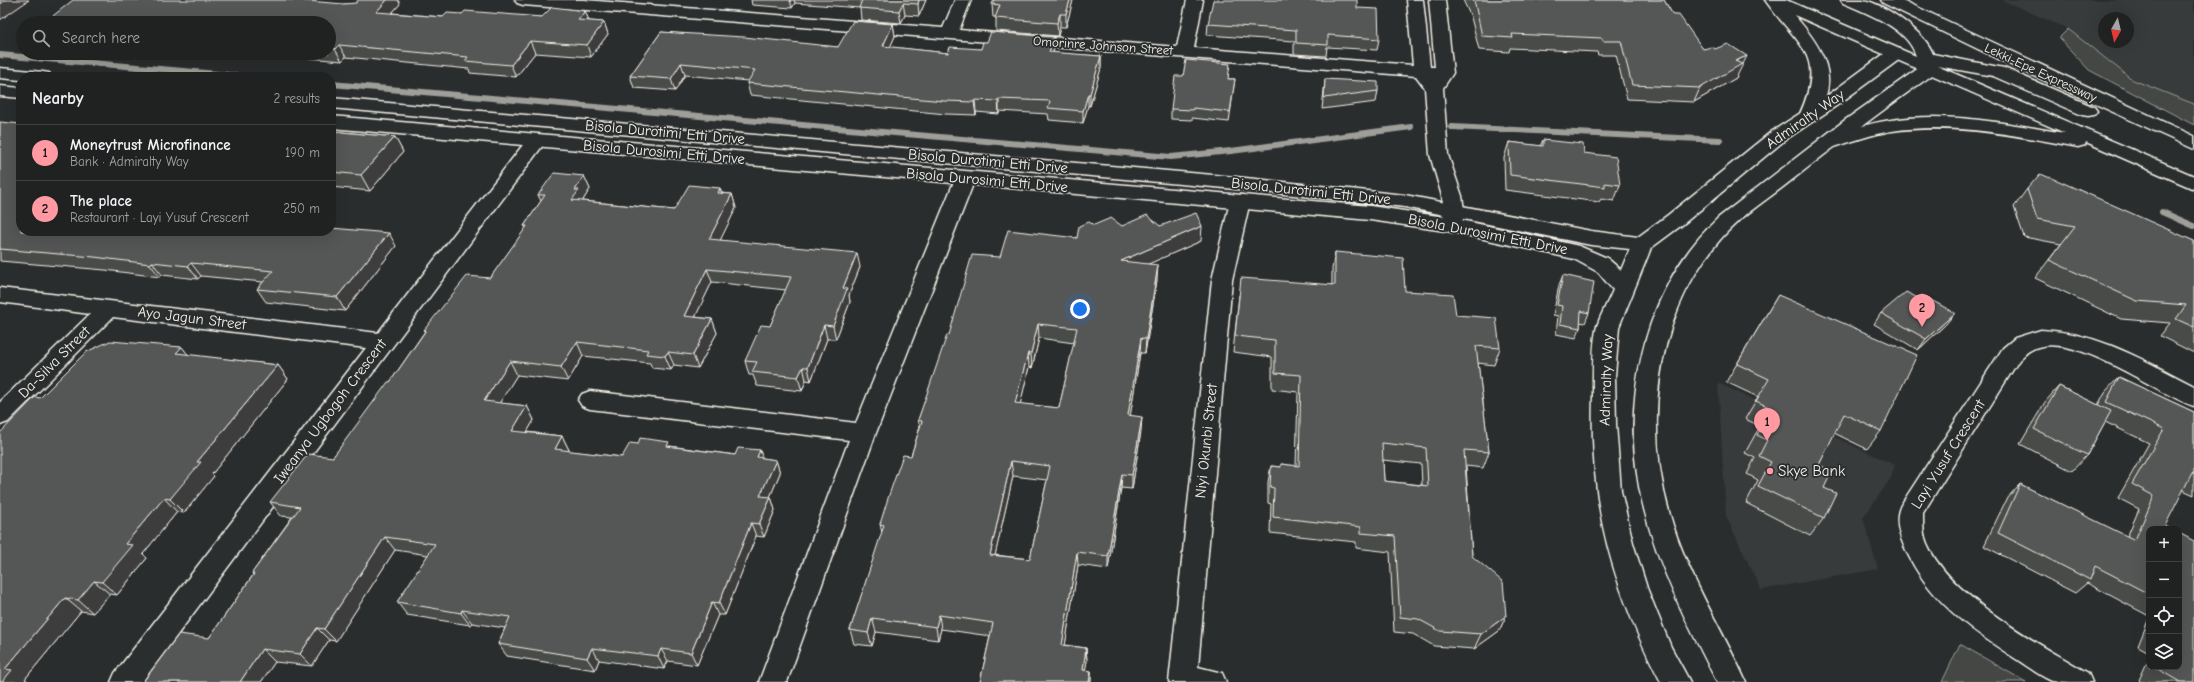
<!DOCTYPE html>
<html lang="en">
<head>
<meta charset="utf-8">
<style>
  body { margin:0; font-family:"Comic Neue",sans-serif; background:#2d2f2f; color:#f1f3f6 }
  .controls { position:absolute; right:12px; bottom:12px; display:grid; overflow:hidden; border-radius:8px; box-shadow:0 4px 16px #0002 }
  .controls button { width:36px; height:36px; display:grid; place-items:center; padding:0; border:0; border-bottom:1px solid #3d3f40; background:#202222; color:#f1f3f6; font:20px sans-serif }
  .compass { position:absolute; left:2098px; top:12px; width:36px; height:36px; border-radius:50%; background:#202222; box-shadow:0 4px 16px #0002; rotate:188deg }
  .you { position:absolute; left:1080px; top:309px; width:14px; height:14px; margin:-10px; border:3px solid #fff; border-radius:50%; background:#1a73e8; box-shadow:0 0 0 6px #1a73e833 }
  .badge { display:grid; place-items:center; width:26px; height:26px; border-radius:50%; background:#ff9aa2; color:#111; font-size:13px; font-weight:700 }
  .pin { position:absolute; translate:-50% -33px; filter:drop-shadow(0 1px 2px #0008) }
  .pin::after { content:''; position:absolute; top:21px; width:14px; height:12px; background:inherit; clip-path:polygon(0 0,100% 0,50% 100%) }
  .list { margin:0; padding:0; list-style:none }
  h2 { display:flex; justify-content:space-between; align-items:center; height:52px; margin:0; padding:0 16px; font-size:17px }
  h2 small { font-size:13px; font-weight:400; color:#a2a4a5 }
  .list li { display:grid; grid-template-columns:26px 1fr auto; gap:12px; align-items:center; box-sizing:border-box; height:56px; padding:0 16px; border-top:1px solid #3d3f40 }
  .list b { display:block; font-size:15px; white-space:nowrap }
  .list p { margin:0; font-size:13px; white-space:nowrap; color:#a2a4a5 }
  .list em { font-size:13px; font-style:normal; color:#a2a4a5 }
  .icon { flex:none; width:22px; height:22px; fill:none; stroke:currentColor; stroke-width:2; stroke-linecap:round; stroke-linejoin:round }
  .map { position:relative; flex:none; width:2194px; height:682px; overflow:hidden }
  .search { position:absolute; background:#202222; box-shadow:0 4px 16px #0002; left:16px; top:16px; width:320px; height:44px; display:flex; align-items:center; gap:10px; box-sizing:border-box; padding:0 14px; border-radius:22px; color:#a2a4a5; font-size:15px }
  .panel { position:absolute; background:#202222; box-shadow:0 4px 16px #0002; left:16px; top:72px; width:320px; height:164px; border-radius:16px }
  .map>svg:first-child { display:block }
</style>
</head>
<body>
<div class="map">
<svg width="2194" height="682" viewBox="0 0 2194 682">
  <rect width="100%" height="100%" fill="#2a2d2e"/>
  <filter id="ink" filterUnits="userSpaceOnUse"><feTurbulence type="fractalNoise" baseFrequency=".025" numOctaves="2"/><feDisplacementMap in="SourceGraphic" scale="8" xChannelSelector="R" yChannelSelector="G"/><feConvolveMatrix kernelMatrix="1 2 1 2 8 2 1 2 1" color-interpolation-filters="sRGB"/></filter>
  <g filter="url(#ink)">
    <!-- built -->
    <g fill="#373a3a" fill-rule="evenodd">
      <path d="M2002 0H2194V104L2133 80 2068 29ZM2104 18H2128V42H2104Z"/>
      <path d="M1718 383 1895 465 1891 478 1863 518 1878 569 1761 590 1726 516Z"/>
    </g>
    <!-- green -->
    <g fill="#444645" stroke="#9c9c96">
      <path d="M2068 29 2133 80 2194 104V125L2089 70 2059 38Z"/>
      <path d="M1960 644 2026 682H1942Z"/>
    </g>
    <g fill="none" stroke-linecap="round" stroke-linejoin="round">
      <!-- stream -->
      <g stroke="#9f9f9a" stroke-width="6">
        <path d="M0 55 252 77"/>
        <path d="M331 84 1171 157 1231 151 1411 127"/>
        <path d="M1452 127 1720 140"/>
        <path d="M2162 212 2194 226"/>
      </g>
      <!-- minor casing -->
      <g stroke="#f4f1e8" stroke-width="3">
        <g id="minor">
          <path d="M515 0H584L943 28 955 0H971L959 30 1177 47 1187 0H1203L1194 48 1413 65 1407 0H1423L1430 67H1435L1429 0H1445L1453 73 1443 88 1448 155 1462 196 1464 210 1462 225 1459 230 1452 232 1445 230 1442 225 1444 210 1442 196 1430 155 1425 88 1416 76 523 5 517 3Z"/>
          <path d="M536 135 543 137 545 141 543 145 142 682H111L115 673 366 348 113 317 8 422 0 425V402L90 314 0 302V288L378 333 529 137Z"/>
          <path d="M965 173 972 175 975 179 876 433 787 682H759L849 440 590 409 582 406 578 400 582 394 590 391 856 423 955 179 958 175Z"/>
          <path d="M1240 195 1247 196 1250 201 1232 280 1198 667 1222 673 1226 682H1169L1212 280 1230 201 1233 196Z"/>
          <path d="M2041 330C2097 332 2145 361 2194 386V406C2156 394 2070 327 2031 350 2026 352 2023 357 2019 360L1923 513C1923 520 1923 528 1924 535 1939 592 2040 644 2088 673L2092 682C2082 682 2060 682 2052 681 2040 676 2027 666 2016 659 1971 630 1927 599 1905 548 1899 535 1894 519 1901 505L2003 348 2015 338Z"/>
        </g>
      </g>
      <!-- major casing -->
      <g stroke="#f4f1e8" stroke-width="3">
        <g id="major">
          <path d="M1894 50 1900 51 1903 55 1900 59 1836 106 1785 140 1682 225 1651 248 1619 327 1615 376 1616 424 1621 491 1633 543 1647 588 1671 647 1690 682H1661C1631 626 1604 553 1597 490 1593 459 1592 427 1593 396 1593 377 1592 344 1597 326 1601 314 1608 302 1613 290L1598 272 1574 259 1452 232 1370 220 331 128V116L1370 206 1452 218 1579 246 1607 258 1621 270 1630 249 1591 245 1405 207 1236 189 331 108V98L1236 177 1405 195 1591 231 1638 237 1668 215 1771 132 1824 98 1888 51Z"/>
          <path d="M1929 64 1935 65 1938 69 1935 73C1885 108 1836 145 1788 183 1764 202 1738 218 1719 241 1653 318 1643 431 1673 525 1691 581 1722 629 1746 682H1717C1689 627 1659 569 1644 509 1618 408 1641 291 1718 218L1845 120 1923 65Z"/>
          <path d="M0 68 43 72 49 73 52 77H21V80L0 78Z"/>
          <path d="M0 86 21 88V98L0 96Z"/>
        </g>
      </g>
      <!-- highway casing -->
      <g stroke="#f4f1e8" stroke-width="3">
        <g id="highway">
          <path d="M1765 0H1786L1916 56C1908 28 1868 14 1843 3L1841 0C1848 0 1856 0 1863 0 1885 4 1926 33 1933 54L2004 68 2094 107 2097 111 2094 115 2088 116 2082 115 1993 76 1937 66 2194 176V189L2086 142 2085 145 2078 147C2017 136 1954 122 1892 131 1870 134 1849 143 1827 149L1820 147 1818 143 1820 139C1844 132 1867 123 1891 120 1949 111 2008 124 2065 133L1794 15C1823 48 1843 79 1814 120L1808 121 1802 120 1799 116C1828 53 1797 46 1765 0Z"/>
          <path d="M1881 0H1902L2194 136V149L2019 69 1883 3Z"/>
        </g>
      </g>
      <!-- minor -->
      <use href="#minor" fill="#2a2d2e" fill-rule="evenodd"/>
      <!-- major -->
      <use href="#major" fill="#2a2d2e" fill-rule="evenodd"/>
      <!-- highway -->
      <use href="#highway" fill="#2a2d2e" fill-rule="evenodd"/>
    </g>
    <!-- wall -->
    <g fill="#494b4a" stroke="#f4f1e8" fill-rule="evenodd">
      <path d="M751 0H926L919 16 905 15 901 23 861 20 860 8 795 3 792 8 752 5Z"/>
      <path d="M1073 0 1066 27H1060L1058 36 996 31V17H993L992 4Z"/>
      <path d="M1463 0H1664L1673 15 1703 49 1740 70H1739L1736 78 1694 102 1627 99 1616 55H1598L1597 52 1510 48 1509 52 1479 50 1471 17Z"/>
      <path d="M344 4H400L392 13 443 17 462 14 542 17 585 11 589 21 604 22 608 34 591 57 535 53 516 77 470 73 469 69 346 57 342 61 253 53H329V23Z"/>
      <path d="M1357 8 1379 39 1377 50 1327 47 1326 56 1294 54V41L1207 35 1208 24Z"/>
      <path d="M893 24 895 36 890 47 948 53 981 49 987 42 1054 37V49L1053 53 1101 56V68L1090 106H1088L1083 123 1049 120 1048 114 999 111V114L976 112V115L946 114 750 95 747 83 748 81 685 75 675 91 634 88 630 76 661 32 838 47Z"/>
      <path d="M1229 79H1235L1229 122 1192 118V120L1171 119V109Z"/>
      <path d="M1325 79 1378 91 1376 102 1322 109 1324 90Z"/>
      <path d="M0 122 21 231 396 246 345 311 266 302 257 289 263 282 201 276 198 279 162 275 160 277 105 270 0 261Z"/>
      <path d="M331 131 395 137 403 152 370 191 331 187Z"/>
      <path d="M1543 140 1584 153 1620 185 1614 201 1601 199 1599 202 1505 190 1504 158 1509 142 1540 146Z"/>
      <path d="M584 176 590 189 583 200V201L674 210 722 193 732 194 736 208 720 240 860 267 849 295 850 302 836 339H827L811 381 806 380 802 391 757 386 753 375H749L745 361 770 326 786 290 712 282 695 317 712 319 717 333 698 368 674 365 671 370 652 368 650 363 583 356 568 381 517 375 499 403 527 406 534 420 527 432 562 436 569 450V451L622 457 670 446 735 455 760 450 762 458 776 460 780 473 770 497H771L775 510 764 537 756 536 725 615H718L697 665 668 661 664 669 599 660 595 670 507 656 498 644 505 628 472 623 470 625 407 615 397 602 428 555 395 550 336 641 329 640 312 666 275 662 261 682H143L209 638 253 575 252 573 292 517 281 516 270 502 333 457 390 382 425 331 424 330 490 278 526 228 524 226 541 201 538 195Z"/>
      <path d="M2027 189 2194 241V353L2160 336 2170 323 2121 319 2035 278 2061 244 2024 237 2014 207Z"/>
      <path d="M1094 225 1122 226H1160L1201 241 1148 264 1157 280 1145 353H1140L1130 416 1141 431 1132 489 1121 488 1108 569 1078 565 1065 645 1086 648 1087 661 1085 670 1091 671V682H980L990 636 941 629 938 640 876 632 872 646 854 644 850 630 882 533 880 524 911 456 920 427 918 420 949 335 1000 257 1077 238ZM1039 338 1074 343 1059 408 1020 404 1029 367 1032 368ZM1013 476 1047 480 1030 559 995 555Z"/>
      <path d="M1335 252 1405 291 1456 315 1500 348 1494 365 1478 363 1489 452 1483 468 1466 466 1472 556 1506 616 1499 631 1474 649 1434 646 1413 634 1394 632 1390 552 1356 548V542L1270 533 1271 504 1268 503V482L1271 466 1281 467V464L1296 466 1298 392 1272 389V357L1233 352 1239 295 1332 285V269ZM1383 460 1421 464 1422 485 1384 481Z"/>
      <path d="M1563 275 1589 313 1585 323 1580 322V328L1576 338 1556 334 1558 316 1553 315 1559 285Z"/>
      <path d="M1778 295 1881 431 1867 449 1834 433 1819 465 1824 488V518L1810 536 1746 503 1758 480 1747 474 1755 458 1745 453 1760 426 1745 419 1758 397 1726 382Z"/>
      <path d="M1881 313 1946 324 1918 350 1874 324Z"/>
      <path d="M182 347 188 355 278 365 288 379 212 474 214 476 184 513 177 512 143 554 147 558 117 595 110 594 93 613 81 611 25 679 29 682H0L40 398Z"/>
      <path d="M2119 377 2194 412V495L2183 490 2149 529V616L2087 583 2075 593 1984 546 2007 498 2020 484 2127 537 2139 509 2118 498 2149 443 2105 422 2087 455 2072 471 2020 444 2045 402 2059 386 2098 405 2105 392Z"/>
      <path d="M2149 618V652L2138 646Z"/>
      <path d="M2149 658V667H2179L2194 682H2141L2139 680Z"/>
    </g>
    <!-- shaded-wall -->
    <g fill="#3c3d3c" stroke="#f4f1e8">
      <path d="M6 0H29L0 20V4Z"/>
      <path d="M387 0H398L400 4 382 24 376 12Z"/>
      <path d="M790 0H794L795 3 792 8Z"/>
      <path d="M919 0H926L919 16 918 4Z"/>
      <path d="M1070 0H1073L1066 27V14Z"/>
      <path d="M903 3 905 15 901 23 899 11Z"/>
      <path d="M585 11 590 23 578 20Z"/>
      <path d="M1060 14V27L1058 36 1057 23Z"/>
      <path d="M604 22 608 34 591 57 587 45Z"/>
      <path d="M893 24 895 36 885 59 883 46Z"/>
      <path d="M1054 37V49L1049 64V52Z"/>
      <path d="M530 41 535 53 516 77 511 65Z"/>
      <path d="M339 45 346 57 342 61 335 49Z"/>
      <path d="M1101 56V68L1090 106V94Z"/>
      <path d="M1747 56 1736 78 1694 102 1700 88 1735 61Z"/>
      <path d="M681 63 685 75 675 91 671 79Z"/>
      <path d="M1088 94V106L1083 123V111Z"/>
      <path d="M999 99V114L998 101Z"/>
      <path d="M975 100 976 112V115L974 102Z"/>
      <path d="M395 137 403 152 370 191 361 175Z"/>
      <path d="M584 176 590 189 583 200 584 204 572 200 575 190Z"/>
      <path d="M720 188 724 201 718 193Z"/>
      <path d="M732 194 736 208 714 253 709 239Z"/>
      <path d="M1202 226 1201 241 1121 276V261Z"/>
      <path d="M389 233 396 246 345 311 337 297Z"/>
      <path d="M857 253 860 267 849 295 850 302 836 339 833 326 843 288Z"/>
      <path d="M152 262 162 275 160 277 150 264Z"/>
      <path d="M191 263 201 276 198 279 188 266Z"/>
      <path d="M1158 265 1157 280 1145 353 1146 339Z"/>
      <path d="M707 269 712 282 689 330 684 316Z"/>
      <path d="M1955 313 1946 324 1918 350 1926 339Z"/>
      <path d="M712 319 717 333 698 368 693 355Z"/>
      <path d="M1038 324 1039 338 1032 368 1031 353Z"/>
      <path d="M824 325 827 339 811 381 808 367Z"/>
      <path d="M1141 338 1140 353 1128 430V415Z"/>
      <path d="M577 342 583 356 568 381 561 367Z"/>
      <path d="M182 347 194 362 176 353Z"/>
      <path d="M668 352 674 365 671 370 665 356Z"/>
      <path d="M1028 353 1029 367 1017 418 1015 403Z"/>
      <path d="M510 361 517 375 492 415 484 401Z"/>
      <path d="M278 365 288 379 212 474 214 476 184 513 170 499 197 462Z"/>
      <path d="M803 367 806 380 802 391 798 377Z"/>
      <path d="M527 406 534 420 520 444 512 431Z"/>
      <path d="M1142 417 1141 431 1132 489V475Z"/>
      <path d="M562 436 569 450 562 463 555 449Z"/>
      <path d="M760 450 764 464 757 457Z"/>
      <path d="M776 460 780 473 765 509 760 496Z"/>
      <path d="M1011 461 1013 476 992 569 990 555Z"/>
      <path d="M1122 474 1121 488 1108 569V556Z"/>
      <path d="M771 497 775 510 764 537 759 524Z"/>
      <path d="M164 498 177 512 143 554 147 558 117 595 102 582 125 544Z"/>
      <path d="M751 523 756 536 725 615 719 603Z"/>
      <path d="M385 537 395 550 336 641 324 629Z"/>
      <path d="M1077 552 1078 565 1063 658 1062 645Z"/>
      <path d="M94 581 110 594 93 613 78 600Z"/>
      <path d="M65 598 81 611 25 679 29 682H2L5 669Z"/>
      <path d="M712 602 718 615 697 665 691 653Z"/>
      <path d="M462 610 472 623 470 625 461 613Z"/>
      <path d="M939 615 941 629 938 640 936 627Z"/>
      <path d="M1506 616 1499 631 1474 649 1481 634Z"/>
      <path d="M872 618 876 632 872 646 868 633Z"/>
      <path d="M317 628 329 640 312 666 300 654Z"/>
      <path d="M592 648 599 660 595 670 587 658Z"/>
      <path d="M1086 648 1087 661 1083 682V670Z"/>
      <path d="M262 649 275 662 261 682H240Z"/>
      <path d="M661 649 668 661 664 669 658 656Z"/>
      <path d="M1091 671V682H1089Z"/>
    </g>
    <!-- building -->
    <g fill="#555756" stroke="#f4f1e8" fill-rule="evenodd">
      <path d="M0 0H6L0 4Z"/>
      <path d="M73 0H295L344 4 356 3 358 0H387L376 12 443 17 447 13 462 14 465 11 542 17 552 7 585 11 578 20 604 22 587 45 530 41 511 65 465 61 468 57 339 45 335 49 329 48V23H44Z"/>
      <path d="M862 0H919L918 4 903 3 899 11 859 8Z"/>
      <path d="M994 0H1070L1066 14H1060L1057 23 995 18 1000 5 992 4Z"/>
      <path d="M1213 0H1357V8L1378 9 1379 39 1328 35V45L1296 43V30L1208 24Z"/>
      <path d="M1473 0H1664L1673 15H1679L1703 49 1712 47 1715 49 1728 44 1747 56 1735 61 1742 64 1700 88 1632 85 1621 41H1603L1602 38 1512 34 1513 38 1482 36 1475 4Z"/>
      <path d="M853 21 893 24 883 46 948 53 950 47 981 49 983 42H987L991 32 1054 37 1049 52 1101 56 1090 94H1088L1083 111 1048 108 1050 101 999 99 998 101 975 100 974 102 944 101 747 83 755 70 681 63 671 79 630 76 661 32 744 37 838 47Z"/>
      <path d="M1186 60 1230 64 1228 79H1235L1230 112 1193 108V110L1171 109 1175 76H1183Z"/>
      <path d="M1325 79 1378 82V91L1324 98Z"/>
      <path d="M0 122 21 124V231H331V228L389 233 337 297 257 289 273 271 191 263 188 266 152 262 150 264 94 257 0 249Z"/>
      <path d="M331 131 395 137 361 175 331 172Z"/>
      <path d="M1543 140 1583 144 1584 153 1616 157 1620 185 1605 183V187L1510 175 1509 142 1543 146Z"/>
      <path d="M554 173 584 176 575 190H579L572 200 674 210 689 185 720 188 718 193 732 194 709 239 857 253 843 288 847 289 833 326 824 325 808 367H803L798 377 752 372 757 362 745 361 761 325 770 326 791 277 707 269 684 316 712 319 693 355 668 352 665 356 646 354 648 350 577 342 561 367 510 361 484 401 527 406 512 431 562 436 555 449 622 457 630 443 638 444 640 438 669 442 667 446 735 455 738 448 760 450 757 457 776 460 760 496 771 497 759 524 751 523 719 603 712 602 691 653 661 649 658 656 592 648 587 658 498 644 510 617 462 610 461 613 397 602 435 544 385 537 324 629 317 628 300 654 262 649 240 682H143L179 634 209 638 254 574 252 573 300 507 270 502 308 454 333 457 388 382H390L426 330H424L467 276 490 278 527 226H524L545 195H538Z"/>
      <path d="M2040 174 2049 178 2050 177 2194 241V327L2176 319 2186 305 2137 301 2049 260 2075 226 2037 219 2027 189Z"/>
      <path d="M1196 213 1202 226 1121 261 1158 265 1146 339 1141 338 1128 415 1142 417 1132 475 1122 474 1108 556 1077 552 1062 645 1086 648 1083 670 1091 671 1089 682H980L993 623 939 615 936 627 872 618 868 633 850 630 884 525 880 524 889 495 903 455 911 456 922 421 918 420 947 335H949L972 255 1000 257 1008 230 1077 238 1079 226 1089 222 1094 225 1111 218 1122 226 1147 215 1160 226ZM1038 324 1077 328 1059 408 1015 403 1028 353H1031ZM1011 461 1050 466 1030 559 990 555Z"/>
      <path d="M1335 252 1403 258 1405 291 1453 294 1456 315 1496 318 1500 348 1476 346 1489 452 1464 450 1472 556 1503 582 1506 616 1481 634 1440 631 1418 619 1400 617 1395 536 1361 533V527L1273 517 1274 488 1270 487 1271 466 1281 467V464L1299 466 1301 375 1275 373V340L1235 336 1241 278 1335 285ZM1382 443 1426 448 1428 486 1384 481Z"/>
      <path d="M1563 275 1594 282 1589 313 1581 311 1580 328 1560 324 1562 306 1557 305Z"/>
      <path d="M1906 292 1918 298 1922 295 1955 313 1926 339 1881 313Z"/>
      <path d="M1778 295 1917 355 1881 431 1844 414 1819 465 1832 471 1824 488 1836 493 1824 518 1758 486 1771 462 1759 456 1767 440 1757 435 1771 408 1756 401 1769 379 1737 364Z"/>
      <path d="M110 341 182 347 176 353 278 365 197 462H201L170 499 164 498 125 544 133 545 102 582 94 581 78 600 65 598 5 669 12 670 2 682H0V433L35 397 40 398 86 352Z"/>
      <path d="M2119 377 2194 412V474L2192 473 2165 526 2171 529H2149V594L2095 566 2090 580 1998 533 2020 484 2135 540 2154 496 2132 484 2164 429 2106 402Z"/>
      <path d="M2059 386 2111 411 2087 455 2034 429Z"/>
      <path d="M2179 533 2194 541V682H2180L2156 668V667H2179Z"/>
    </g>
  </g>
  <!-- markers -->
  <circle fill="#ff9aa2" stroke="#2a2d2e" stroke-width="1.5" cx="1770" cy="471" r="4"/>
  <g text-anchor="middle" stroke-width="3.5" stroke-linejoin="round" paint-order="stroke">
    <!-- far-street labels -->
    <g font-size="13" fill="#f4f1e8" stroke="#2a2d2e">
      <text transform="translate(1103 45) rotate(4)" y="5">Omorinre Johnson Street</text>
      <text transform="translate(2041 72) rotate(25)" y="5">Lekki-Epe Expressway</text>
    </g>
    <!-- street labels -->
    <g font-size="15" fill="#f4f1e8" stroke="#2a2d2e">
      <text transform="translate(1805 119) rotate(-35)" y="5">Admiralty Way</text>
      <text transform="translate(665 132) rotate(5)" y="5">Bisola Durotimi Etti Drive</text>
      <text transform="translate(664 152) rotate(5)" y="5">Bisola Durosimi Etti Drive</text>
      <text transform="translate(988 161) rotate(5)" y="5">Bisola Durotimi Etti Drive</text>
      <text transform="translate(987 180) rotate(5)" y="5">Bisola Durosimi Etti Drive</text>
      <text transform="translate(1311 191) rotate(6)" y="5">Bisola Durotimi Etti Drive</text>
      <text transform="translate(1488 234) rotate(11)" y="5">Bisola Durosimi Etti Drive</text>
      <text transform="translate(192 318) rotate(7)" y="5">Ayo Jagun Street</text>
      <text transform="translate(54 362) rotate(-45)" y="5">Da-Silva Street</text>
      <text transform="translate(1606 380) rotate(-88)" y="5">Admiralty Way</text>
      <text transform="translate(330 411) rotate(-53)" y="5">Iweanya Ugbogoh Crescent</text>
      <text transform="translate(1206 441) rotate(-84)" y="5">Niyi Okunbi Street</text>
      <text transform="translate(1948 454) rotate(-58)" y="5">Layi Yusuf Crescent</text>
    </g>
    <!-- poi labels -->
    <g font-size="15" fill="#f4f1e8" stroke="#2a2d2e" text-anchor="start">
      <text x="1778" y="476">Skye Bank</text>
    </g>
  </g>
</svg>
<div class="controls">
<button>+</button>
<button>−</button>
<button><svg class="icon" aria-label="locate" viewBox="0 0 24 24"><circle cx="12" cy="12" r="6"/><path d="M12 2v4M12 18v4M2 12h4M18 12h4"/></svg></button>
<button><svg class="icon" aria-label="layers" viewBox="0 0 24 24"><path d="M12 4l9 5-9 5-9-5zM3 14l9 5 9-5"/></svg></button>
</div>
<svg class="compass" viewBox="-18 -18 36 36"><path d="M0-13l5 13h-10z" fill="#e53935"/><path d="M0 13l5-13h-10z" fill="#a2a4a5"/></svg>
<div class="you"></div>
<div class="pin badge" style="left:1767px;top:441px">1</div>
<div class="pin badge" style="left:1922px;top:327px">2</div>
<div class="search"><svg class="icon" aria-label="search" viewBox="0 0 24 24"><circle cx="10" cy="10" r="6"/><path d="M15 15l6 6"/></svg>Search here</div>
<section class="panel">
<h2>Nearby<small>2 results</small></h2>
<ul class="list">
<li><span class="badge">1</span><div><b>Moneytrust Microfinance</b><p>Bank · Admiralty Way</p></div><em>190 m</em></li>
<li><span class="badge">2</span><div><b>The place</b><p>Restaurant · Layi Yusuf Crescent</p></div><em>250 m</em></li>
</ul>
</section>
</div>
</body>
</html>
